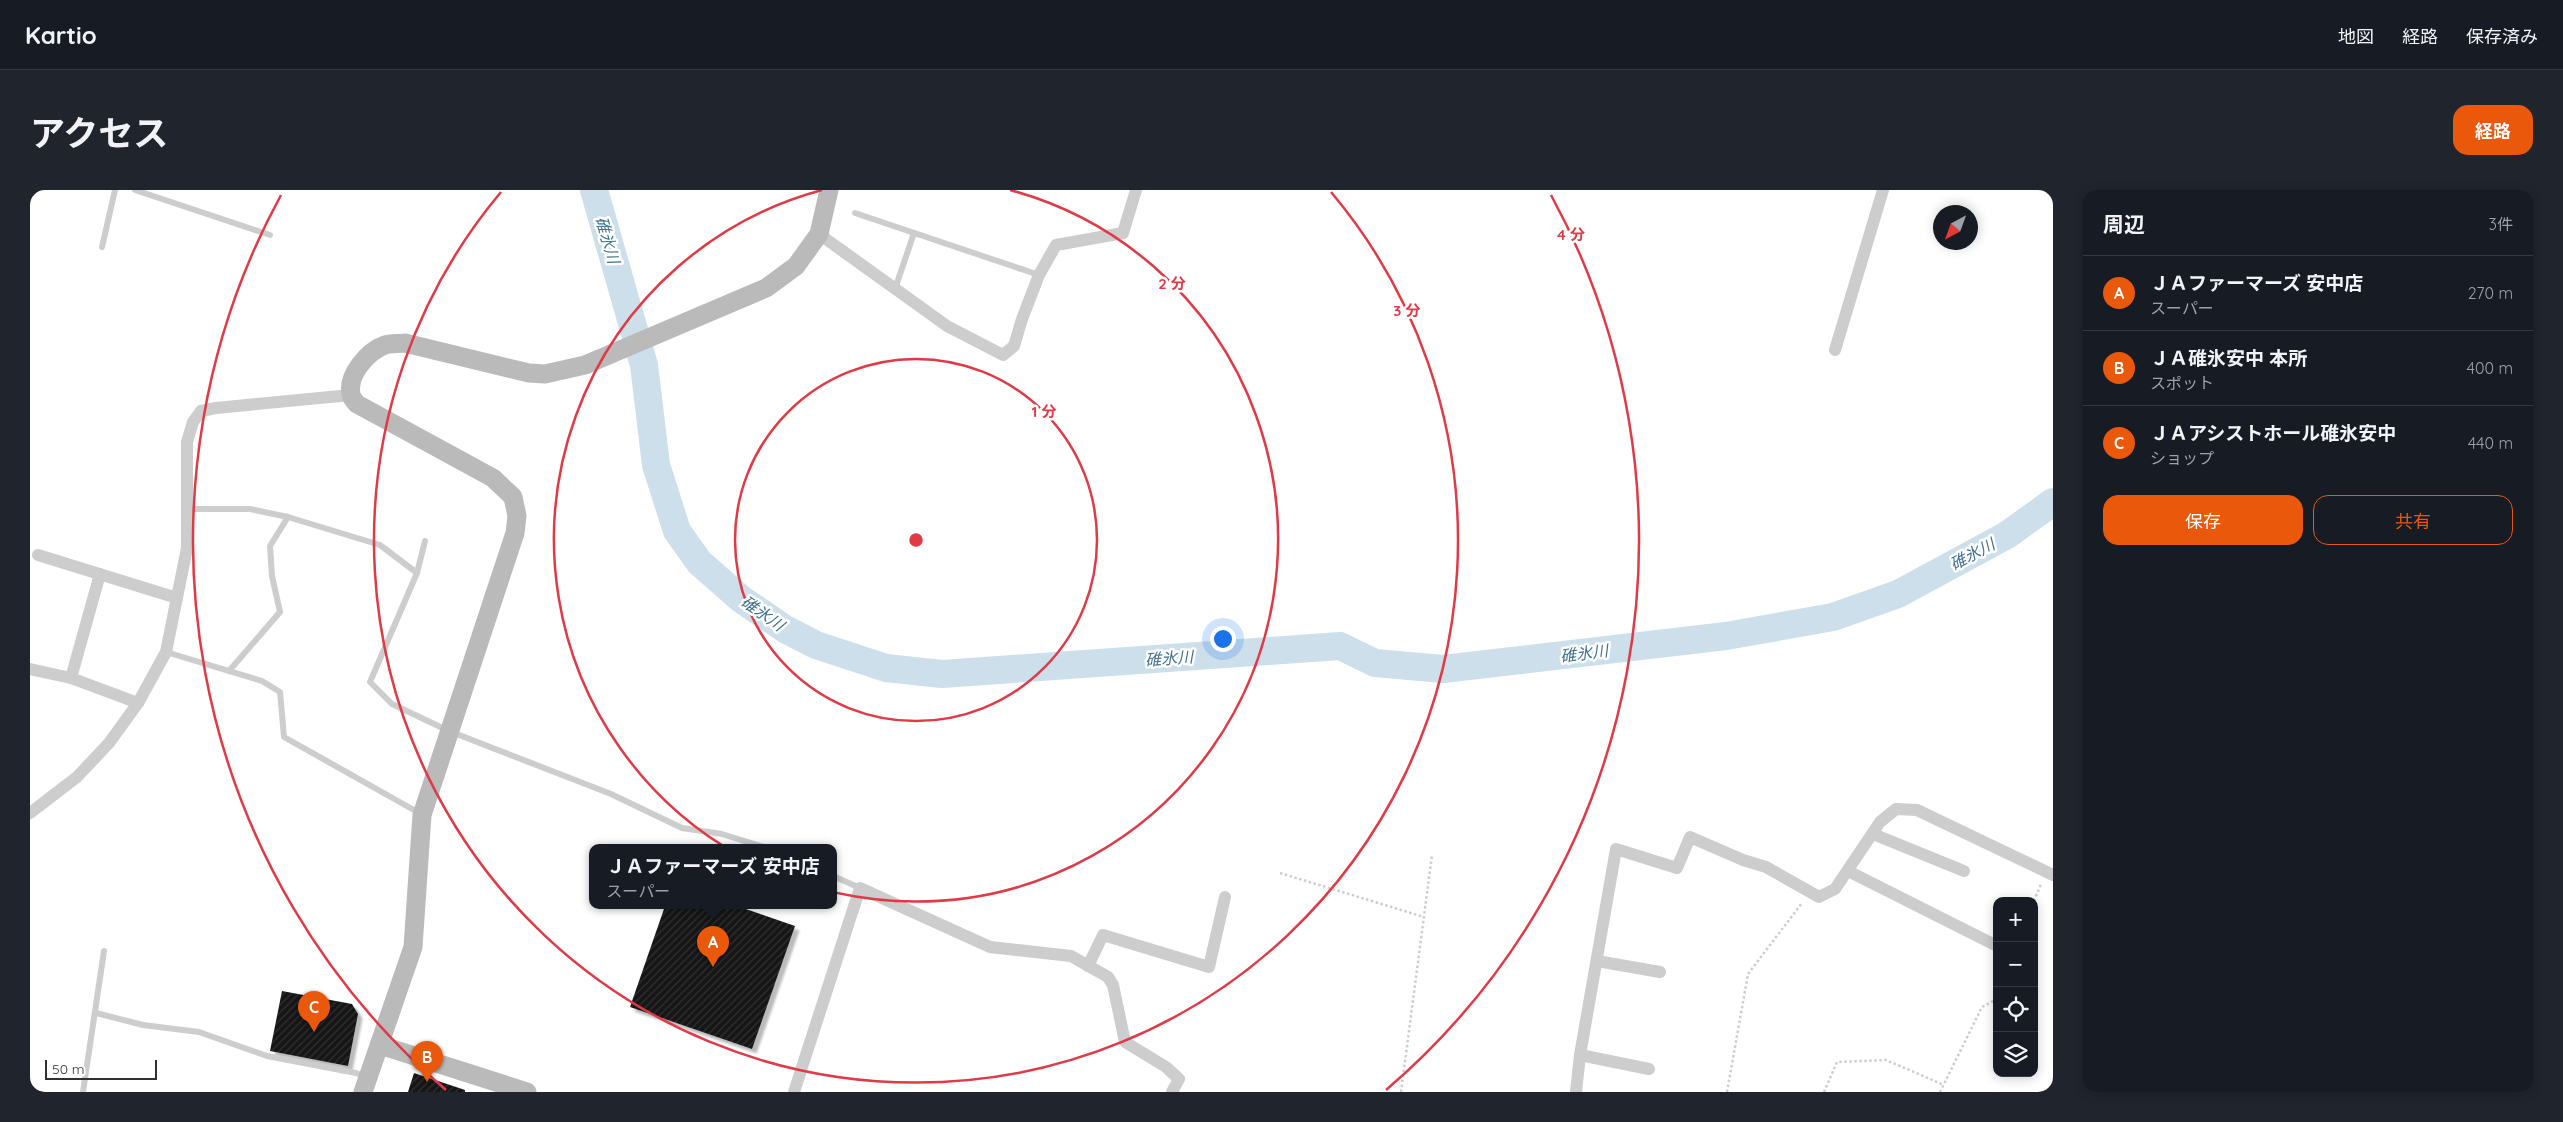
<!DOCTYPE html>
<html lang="ja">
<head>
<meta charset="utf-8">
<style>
  body { margin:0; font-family:Quicksand,"Noto Sans JP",sans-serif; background:#20242c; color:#f1f3f6 }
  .controls { position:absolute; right:15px; bottom:15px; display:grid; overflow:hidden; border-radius:10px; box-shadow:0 2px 12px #0003 }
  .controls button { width:45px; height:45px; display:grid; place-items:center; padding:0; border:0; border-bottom:1px solid #363941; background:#171b24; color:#f1f3f6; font:25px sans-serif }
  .compass { position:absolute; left:1903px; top:15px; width:45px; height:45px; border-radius:50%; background:#171b24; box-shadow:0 2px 12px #0003; rotate:221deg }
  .scale { position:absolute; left:15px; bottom:12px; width:112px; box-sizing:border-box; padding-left:5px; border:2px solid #303030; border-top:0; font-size:14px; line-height:18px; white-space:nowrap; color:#303030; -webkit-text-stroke:4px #fff; paint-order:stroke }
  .you { position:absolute; left:1192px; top:448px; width:18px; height:18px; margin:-12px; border:4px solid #fff; border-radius:50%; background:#1a73e8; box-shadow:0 0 0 8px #1a73e833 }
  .badge { display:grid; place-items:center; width:32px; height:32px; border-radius:50%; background:#ea580c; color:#fff; font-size:16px; font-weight:700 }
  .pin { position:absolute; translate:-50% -41px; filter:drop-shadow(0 1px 2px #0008) }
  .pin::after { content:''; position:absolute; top:26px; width:18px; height:15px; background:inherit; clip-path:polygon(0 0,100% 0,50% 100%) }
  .popup { position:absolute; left:559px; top:654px; width:248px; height:65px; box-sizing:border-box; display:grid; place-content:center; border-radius:10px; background:#171b24; filter:drop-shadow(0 1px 4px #0005); font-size:16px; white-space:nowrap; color:#9ea1a6 }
  .popup b { font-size:19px; color:#f1f3f6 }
  .popup::after { content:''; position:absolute; left:50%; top:100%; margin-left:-10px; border:10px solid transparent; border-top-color:#171b24 }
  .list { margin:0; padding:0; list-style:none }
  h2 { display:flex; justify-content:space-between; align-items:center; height:65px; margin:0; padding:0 20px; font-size:21px }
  h2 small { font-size:16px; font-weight:400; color:#9ea1a6 }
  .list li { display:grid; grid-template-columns:32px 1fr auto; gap:15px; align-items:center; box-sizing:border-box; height:75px; padding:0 20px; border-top:1px solid #363941 }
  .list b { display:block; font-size:19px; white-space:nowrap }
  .list p { margin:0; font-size:16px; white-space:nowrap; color:#9ea1a6 }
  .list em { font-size:16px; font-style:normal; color:#9ea1a6 }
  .actions { display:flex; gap:10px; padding:15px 20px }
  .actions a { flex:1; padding:11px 0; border:1px solid #ea580c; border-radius:15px; text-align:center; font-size:18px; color:#ea580c }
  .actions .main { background:#ea580c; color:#fff }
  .icon { flex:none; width:28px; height:28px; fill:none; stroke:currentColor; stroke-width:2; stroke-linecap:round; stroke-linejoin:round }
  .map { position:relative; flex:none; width:2023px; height:902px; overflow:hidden; border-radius:15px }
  header { display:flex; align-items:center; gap:30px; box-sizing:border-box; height:70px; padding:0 25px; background:#171b24; border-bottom:1px solid #363941 }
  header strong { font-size:24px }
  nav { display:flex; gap:28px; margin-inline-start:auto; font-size:18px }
  .intro { display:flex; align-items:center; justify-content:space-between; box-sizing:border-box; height:120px; padding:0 30px }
  h1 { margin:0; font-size:35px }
  .button { padding:12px 22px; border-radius:15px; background:#ea580c; color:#fff; font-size:18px; font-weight:700 }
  main { display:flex; gap:30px; padding:0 30px }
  aside { flex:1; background:#171b24; border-radius:15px; box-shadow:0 2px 12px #0003 }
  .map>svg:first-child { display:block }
</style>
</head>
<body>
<header>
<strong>Kartio</strong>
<nav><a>地図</a><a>経路</a><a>保存済み</a></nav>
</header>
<div class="intro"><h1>アクセス</h1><a class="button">経路</a></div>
<main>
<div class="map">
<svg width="2023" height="902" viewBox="0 0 2023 902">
  <defs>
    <pattern id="building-hatch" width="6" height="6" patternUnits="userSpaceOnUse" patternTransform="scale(1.25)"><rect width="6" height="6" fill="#171717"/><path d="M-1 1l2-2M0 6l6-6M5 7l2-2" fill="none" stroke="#303030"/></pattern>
    <filter id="shadow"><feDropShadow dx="4.5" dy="4.5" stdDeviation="1" flood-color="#0004"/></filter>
  </defs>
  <rect width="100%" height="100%" fill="#fff"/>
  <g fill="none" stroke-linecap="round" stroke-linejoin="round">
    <!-- river -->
    <path stroke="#ccdfeb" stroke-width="28" d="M564 0 614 175 626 275 647 341 669 372 711 409 755 439 786 455 856 478 912 484 1310 456 1345 473 1413 479 1696 446 1803 427 1868 404 1977 345 2023 312"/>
  </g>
  <!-- building -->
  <g fill="url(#building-hatch)" filter="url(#shadow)">
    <path d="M635 716H707L765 736 722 859 600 817Z"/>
    <path d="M252 801 322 814 328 824 318 876 240 861Z"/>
    <path d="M384 883 435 900V902H378Z"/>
  </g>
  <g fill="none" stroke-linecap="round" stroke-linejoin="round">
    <!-- path -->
    <g stroke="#cdcdcd" stroke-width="2.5" stroke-dasharray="2.5 2.5" stroke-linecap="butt">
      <path d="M1250 683 1394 727"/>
      <path d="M2004 711 2011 694"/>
      <path d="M1371 902 1402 665"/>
      <path d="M1697 902 1718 784 1772 713"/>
      <path d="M1794 902 1807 872 1856 870 1914 895"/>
      <path d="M1910 902 1952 817 1967 809"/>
    </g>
    <!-- lane -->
    <g stroke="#cdcdcd" stroke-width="6">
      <path d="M105 0 240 45"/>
      <path d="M825 23 1009 85"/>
      <path d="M72 57 85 0"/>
      <path d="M865 99 884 43"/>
      <path d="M157 319H220L258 327 350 355 387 383"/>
      <path d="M395 351 387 383 340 492 362 514 419 541 581 604 652 638 692 644 737 658"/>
      <path d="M136 462 232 491 250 502 254 547 391 624"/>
      <path d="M199 481 250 422 242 386 240 356 258 327"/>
      <path d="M803 686 830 698"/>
      <path d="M66 823 113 835 169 842 237 866 326 883 337 887"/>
      <path d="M53 902 74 761"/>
    </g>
    <!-- street -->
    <g stroke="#cdcdcd" stroke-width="12">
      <path d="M789 44 917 136 973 165 984 156 992 129 1009 85 1026 55 1093 43 1106 0"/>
      <path d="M1805 160 1853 0"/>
      <path d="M8 365 147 408"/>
      <path d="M0 479 41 488 108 513"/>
      <path d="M41 488 70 384"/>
      <path d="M0 623 47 587 79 553 108 513 136 462 157 358V252L163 232 171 221 186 218 321 205"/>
      <path d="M1843 644 1934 681"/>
      <path d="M1818 681 1967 756"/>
      <path d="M1567 771 1630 782"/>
      <path d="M1058 776 1073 745 1179 777 1195 707"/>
      <path d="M1550 865 1619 879"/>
      <path d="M764 902 830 698 960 757 1041 766 1078 787 1083 795 1095 852 1136 877 1149 889 1142 902"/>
      <path d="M1546 902 1550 865 1586 659 1647 678 1660 647 1713 670 1736 677 1789 707 1805 699 1850 632 1866 619 1887 620 2023 685"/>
    </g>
    <!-- secondary -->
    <g stroke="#bababa" stroke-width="19">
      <path d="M350 855 497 902"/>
      <path d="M333 902 383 757 392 625 485 343 487 326 483 307 463 288 327 214C325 212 321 207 321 204 317 185 338 161 355 155 361 153 369 154 375 153L499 183 515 184 555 175 736 98 766 76 789 44 799 0"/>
    </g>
  </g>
  <!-- distance rings -->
  <g fill="none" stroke="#e03a47" stroke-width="2.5">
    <circle cx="886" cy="350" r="181"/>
    <path d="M980 0A362 362 0 1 1 792 0"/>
    <path d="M1301 2A542 542 0 1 1 471 2"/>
    <path d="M416 900A723 723 0 0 1 251 5M1521 5A723 723 0 0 1 1356 900"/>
  </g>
  <g text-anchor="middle" stroke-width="5" stroke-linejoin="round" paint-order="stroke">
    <!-- water labels -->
    <g font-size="16" font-style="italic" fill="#407290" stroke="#fff">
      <text transform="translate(578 50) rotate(74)" y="6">碓氷川</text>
      <text transform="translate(1942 364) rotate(-28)" y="6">碓氷川</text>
      <text transform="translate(733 423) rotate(35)" y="6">碓氷川</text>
      <text transform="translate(1554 463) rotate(-7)" y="6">碓氷川</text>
      <text transform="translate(1139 468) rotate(-4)" y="6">碓氷川</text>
    </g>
  </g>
  <circle cx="886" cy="350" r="8" fill="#e03a47" stroke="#fff" stroke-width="2.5"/>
  <g font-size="15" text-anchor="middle" font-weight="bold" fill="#e03a47" stroke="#fff" stroke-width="5" stroke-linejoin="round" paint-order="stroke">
    <text x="1541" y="50">4 分</text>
    <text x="1142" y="99">2 分</text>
    <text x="1377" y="126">3 分</text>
    <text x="1014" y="227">1 分</text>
  </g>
</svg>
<div class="controls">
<button>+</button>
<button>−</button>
<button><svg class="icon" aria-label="locate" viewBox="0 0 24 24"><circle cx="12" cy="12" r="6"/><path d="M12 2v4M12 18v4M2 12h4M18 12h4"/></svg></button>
<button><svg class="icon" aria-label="layers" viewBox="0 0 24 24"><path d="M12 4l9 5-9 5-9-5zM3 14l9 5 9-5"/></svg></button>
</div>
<svg class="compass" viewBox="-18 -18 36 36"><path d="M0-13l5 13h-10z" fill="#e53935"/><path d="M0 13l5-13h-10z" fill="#9ea1a6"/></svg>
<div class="scale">50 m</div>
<div class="you"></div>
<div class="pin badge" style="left:683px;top:777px">A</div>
<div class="popup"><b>ＪＡファーマーズ 安中店</b>スーパー</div>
<div class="pin badge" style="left:397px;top:892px">B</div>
<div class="pin badge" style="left:284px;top:842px">C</div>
</div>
<aside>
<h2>周辺<small>3件</small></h2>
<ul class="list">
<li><span class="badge">A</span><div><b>ＪＡファーマーズ 安中店</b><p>スーパー</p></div><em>270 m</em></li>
<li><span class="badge">B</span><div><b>ＪＡ碓氷安中 本所</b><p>スポット</p></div><em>400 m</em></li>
<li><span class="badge">C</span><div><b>ＪＡアシストホール碓氷安中</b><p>ショップ</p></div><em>440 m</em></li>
</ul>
<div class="actions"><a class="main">保存</a><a>共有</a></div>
</aside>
</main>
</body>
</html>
